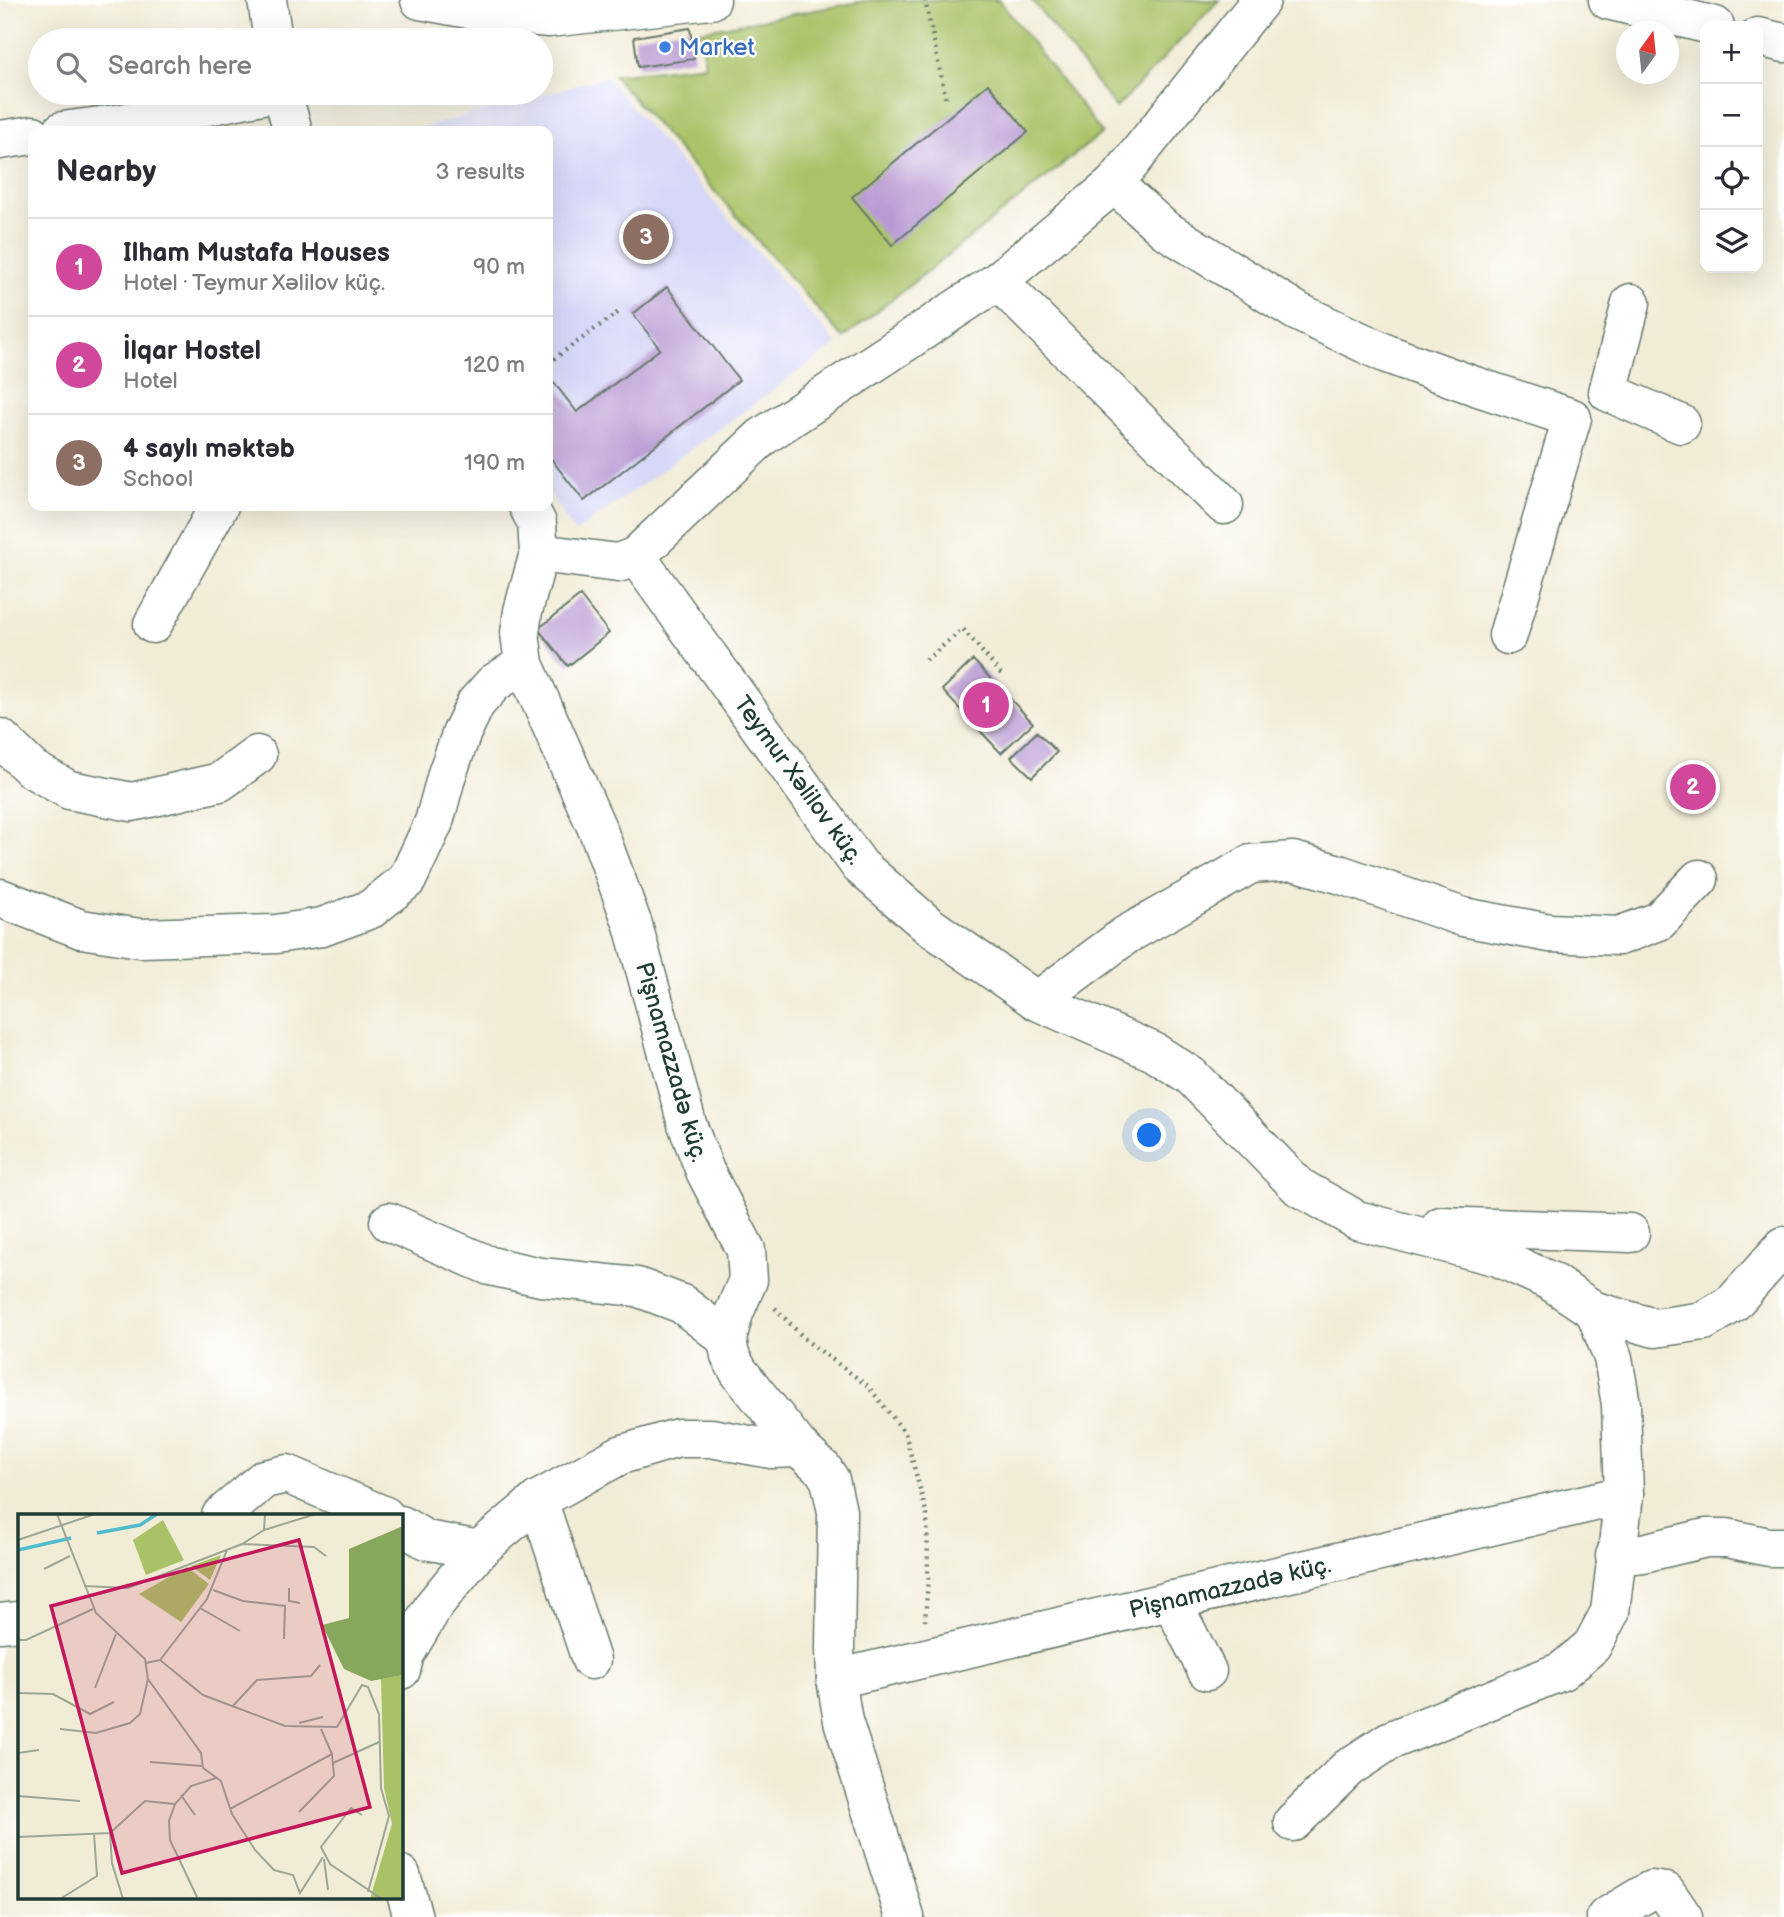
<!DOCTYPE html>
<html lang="en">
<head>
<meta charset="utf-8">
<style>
  body { margin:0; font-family:"Balsamiq Sans",sans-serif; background:#f7f7f7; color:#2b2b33 }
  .controls { position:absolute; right:21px; top:21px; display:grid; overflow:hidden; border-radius:14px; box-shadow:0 7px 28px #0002 }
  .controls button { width:63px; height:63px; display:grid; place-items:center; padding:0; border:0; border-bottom:2px solid #e1e1e2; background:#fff; color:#2b2b33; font:35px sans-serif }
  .compass { position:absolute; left:1616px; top:21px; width:63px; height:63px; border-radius:50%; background:#fff; box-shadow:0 7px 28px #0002; rotate:15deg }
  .you { position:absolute; left:1150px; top:1136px; width:24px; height:24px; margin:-18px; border:5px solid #fff; border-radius:50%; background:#1a73e8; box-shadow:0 0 0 10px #1a73e833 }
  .badge { display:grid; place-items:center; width:46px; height:46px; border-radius:50%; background:#1a73e8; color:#fff; font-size:23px; font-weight:700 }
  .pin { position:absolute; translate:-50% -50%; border:4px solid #fff; box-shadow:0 2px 7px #0006 }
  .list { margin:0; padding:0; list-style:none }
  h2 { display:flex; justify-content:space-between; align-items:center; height:91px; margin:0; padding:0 28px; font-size:30px }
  h2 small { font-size:23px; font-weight:400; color:#7c7c81 }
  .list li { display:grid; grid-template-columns:46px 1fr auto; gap:21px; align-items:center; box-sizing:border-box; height:98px; padding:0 28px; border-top:2px solid #e1e1e2 }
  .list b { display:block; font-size:26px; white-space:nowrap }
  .list p { margin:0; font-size:23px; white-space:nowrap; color:#7c7c81 }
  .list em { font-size:23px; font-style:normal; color:#7c7c81 }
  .icon { flex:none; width:38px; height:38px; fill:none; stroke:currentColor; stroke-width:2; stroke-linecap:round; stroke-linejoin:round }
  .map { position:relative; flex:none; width:1784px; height:1917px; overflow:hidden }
  .search { position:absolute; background:#fff; box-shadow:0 7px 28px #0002; left:28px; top:28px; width:525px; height:77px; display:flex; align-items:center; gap:18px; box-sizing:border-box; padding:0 24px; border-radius:38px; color:#7c7c81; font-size:26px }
  .panel { position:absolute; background:#fff; box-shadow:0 7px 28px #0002; left:28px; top:126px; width:525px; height:385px; border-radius:14px }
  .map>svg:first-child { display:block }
</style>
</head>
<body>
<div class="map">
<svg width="1784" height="1917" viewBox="0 0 1784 1917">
  <rect width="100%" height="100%" fill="#fff"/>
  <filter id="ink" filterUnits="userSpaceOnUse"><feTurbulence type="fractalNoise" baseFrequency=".0143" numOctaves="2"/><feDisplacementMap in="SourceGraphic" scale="14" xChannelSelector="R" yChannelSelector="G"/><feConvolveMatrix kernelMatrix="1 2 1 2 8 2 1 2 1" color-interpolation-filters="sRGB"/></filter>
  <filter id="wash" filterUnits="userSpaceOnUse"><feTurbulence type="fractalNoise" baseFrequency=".00686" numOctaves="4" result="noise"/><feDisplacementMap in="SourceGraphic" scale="28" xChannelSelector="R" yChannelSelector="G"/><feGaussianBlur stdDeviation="1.57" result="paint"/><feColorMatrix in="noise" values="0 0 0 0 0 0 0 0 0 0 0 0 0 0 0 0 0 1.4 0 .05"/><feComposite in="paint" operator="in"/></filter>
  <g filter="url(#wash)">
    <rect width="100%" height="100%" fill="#f1ecd6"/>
    <!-- built -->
    <path fill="#d7d7f8" d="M606 77 837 344 575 533 548 491V131H411Z"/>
    <!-- green -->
    <g fill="#aac267" stroke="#64804e" stroke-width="2">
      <path d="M870 0H999L1102 133 843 338 613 75 705 65 700 31Z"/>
      <path d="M1032 0H1219L1116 108Z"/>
    </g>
    <g id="blocks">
      <!-- building -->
      <g fill="#b99bd4">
        <path d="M690 28 694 59 638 67 634 37Z"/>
        <path d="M988 84 1028 132 892 245 852 197Z"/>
        <path d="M667 287 739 380 584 501 548 455V381L551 379 577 412 660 349 633 314Z"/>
        <path d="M580 596 609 633 568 666 538 629Z"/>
        <path d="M973 660 1033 723 1001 753 942 690Z"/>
        <path d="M1037 732 1057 752 1032 777 1011 757Z"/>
      </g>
    </g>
  </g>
  <g filter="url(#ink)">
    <use href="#blocks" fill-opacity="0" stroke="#687a6d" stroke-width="2"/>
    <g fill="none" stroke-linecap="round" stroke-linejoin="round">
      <!-- minor casing -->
      <g stroke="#687a6d" stroke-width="41">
        <g id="minor">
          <path d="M267 0 273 40"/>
          <path d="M420 0 485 12 549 18 711 0"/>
          <path d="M1608 0 1715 26"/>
          <path d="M1758 37 1784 43"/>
          <path d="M282 93 293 131"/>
          <path d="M62 131 123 123 272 93"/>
          <path d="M0 140 33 135"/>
          <path d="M1114 184 1164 229 1298 312 1387 354 1475 386 1572 418 1508 635"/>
          <path d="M998 281 1224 505"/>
          <path d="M1631 303 1608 392 1681 424"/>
          <path d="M528 506 537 523 539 553 523 611 520 633 524 664 599 833 633 925 687 1124 705 1171 746 1250 748 1280 734 1313 727 1339 730 1356 739 1372 800 1448 823 1469 830 1480 837 1511 835 1648 836 1679 843 1721 905 1917"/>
          <path d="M539 553 618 563 636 556 762 437 998 281 1114 184 1261 0"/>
          <path d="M636 556 860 866 928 925 1037 1001 1154 1052 1191 1076 1299 1187 1357 1220 1498 1257 1550 1281 1595 1311 1655 1328 1704 1321 1733 1303 1784 1246"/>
          <path d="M153 624 219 506"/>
          <path d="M0 738 32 769 69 790 132 802 220 782 257 755"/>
          <path d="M0 898 81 929 140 938 276 934 322 927 371 909 407 880 434 822 447 774 462 732 476 703 494 683 524 664"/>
          <path d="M1037 1001 1126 935 1251 864 1293 861 1339 874 1463 917 1550 933 1619 936 1659 921 1699 879"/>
          <path d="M389 1222 490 1266 541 1277 637 1287 682 1304 727 1339"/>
          <path d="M1441 1226 1630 1233"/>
          <path d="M538 1500 591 1660"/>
          <path d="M221 1516 264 1479 287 1474 385 1516"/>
          <path d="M401 1525 426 1540 479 1550"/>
          <path d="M1615 1556 1643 1553 1706 1538H1727L1769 1547H1784"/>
          <path d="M1171 1600 1207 1671"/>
          <path d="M0 1623 19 1621"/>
          <path d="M401 1670 405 1654 434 1605 479 1550 538 1500 620 1455 678 1438H711L771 1449 800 1448"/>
          <path d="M836 1679 1624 1495"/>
          <path d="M1293 1822 1348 1768 1389 1741 1562 1671 1592 1646 1610 1612 1624 1495 1621 1404 1613 1358 1595 1311"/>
          <path d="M401 1875 413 1917"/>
          <path d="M1606 1917 1651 1890 1666 1892 1683 1917"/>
        </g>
      </g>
      <!-- path -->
      <g stroke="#687a6d" stroke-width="4.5" stroke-dasharray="2 5" stroke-linecap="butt">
        <path d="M925 0 946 99"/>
        <path d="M548 363 620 311"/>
        <path d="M926 660 963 629 1001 674"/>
        <path d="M775 1308 807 1341 868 1386 905 1433 927 1515 928 1578 925 1621"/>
      </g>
      <!-- minor -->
      <use href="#minor" stroke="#fff" stroke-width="38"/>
    </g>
  </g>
  <!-- markers -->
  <circle fill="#3f7fe0" stroke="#fff" stroke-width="2.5" cx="665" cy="47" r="7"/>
  <g text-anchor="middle" stroke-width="5" stroke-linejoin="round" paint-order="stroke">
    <!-- shop labels -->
    <g font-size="24" fill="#366cbe" stroke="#fff" text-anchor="start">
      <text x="679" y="55">Market</text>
    </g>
    <!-- street labels -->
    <g font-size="24" fill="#1f3d34" stroke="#fff">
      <text transform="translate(799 780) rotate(54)" y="8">Teymur Xəlilov küç.</text>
      <text transform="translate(672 1062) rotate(74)" y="8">Pişnamazzadə küç.</text>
      <text transform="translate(1230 1587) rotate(-13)" y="8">Pişnamazzadə küç.</text>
    </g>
  </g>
  <!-- overview -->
  <g transform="translate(18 1514)">
    <rect width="385" height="385" fill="#f1ecd6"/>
    <path d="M145 6 166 46 128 61 115 26ZM203 41 192 66 173 52ZM169 53 191 70 163 108 121 80ZM385 161V385H352L374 310 366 274 363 165Z" fill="#aac267"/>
    <path d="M385 12V161L353 167 326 155 304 111 331 104V35Z" fill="#87a85c"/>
    <path fill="none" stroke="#52bccf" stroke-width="3.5" d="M79 19 122 11 139 0M0 36 53 24"/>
    <path fill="none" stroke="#9da695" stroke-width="2" d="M39 0 78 99 127 145 130 165 183 239 185 254 203 267 214 300 237 336 256 356 275 361 282 379 305 343M246 16 298 0M0 26 77 0M224 30 296 33 308 42M26 55 52 42M66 72 110 74 224 30 246 16 247 0M271 74V87L282 89M195 76 225 87 267 92 266 125M182 94 222 117M0 126H8L75 95M142 146 185 181 267 212 319 213 344 171 350 173 361 200 363 274 371 302 350 378M128 149 142 146 189 85 209 36M77 174 98 120M0 179 35 180 72 200 96 188M214 193 239 166 293 162 302 151M281 209 305 203M42 215 78 219 112 209 122 200 130 165M0 239 21 236M132 248 184 252M315 249 361 228M163 281 177 301M0 282 62 287M212 295 314 240M281 298 316 262 314 240 303 215M344 301 333 294 303 333 312 350 364 385M92 319 127 287 157 290M0 323 92 319 94 349 105 385M306 345 310 376M179 383 152 326 151 307 157 290 173 272 198 264M42 385 79 362 76 320"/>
    <path fill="#c2185b" fill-opacity="0.15" stroke="#c2185b" stroke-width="3.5" d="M281 26 352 293 104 359 33 92Z"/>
    <rect width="385" height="385" fill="none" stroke="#1f3d34" stroke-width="3.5"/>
  </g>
</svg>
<div class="controls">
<button>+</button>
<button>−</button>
<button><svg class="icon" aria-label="locate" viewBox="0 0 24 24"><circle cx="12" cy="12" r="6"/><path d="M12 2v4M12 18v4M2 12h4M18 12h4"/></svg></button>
<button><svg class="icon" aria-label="layers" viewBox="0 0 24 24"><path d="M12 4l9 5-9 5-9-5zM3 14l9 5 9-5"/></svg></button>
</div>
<svg class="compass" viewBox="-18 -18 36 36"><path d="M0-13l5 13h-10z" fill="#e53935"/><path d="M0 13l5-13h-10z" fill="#7c7c81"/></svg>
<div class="you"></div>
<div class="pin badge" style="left:986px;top:705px;background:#d1479c">1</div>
<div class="pin badge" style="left:1693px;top:787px;background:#d1479c">2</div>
<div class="pin badge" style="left:646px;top:237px;background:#8d6e63">3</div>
<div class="search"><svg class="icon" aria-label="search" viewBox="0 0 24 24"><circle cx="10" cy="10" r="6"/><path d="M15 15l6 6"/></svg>Search here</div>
<section class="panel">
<h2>Nearby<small>3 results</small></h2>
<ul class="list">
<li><span class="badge" style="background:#d1479c">1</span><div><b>Ilham Mustafa Houses</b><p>Hotel · Teymur Xəlilov küç.</p></div><em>90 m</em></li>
<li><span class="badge" style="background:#d1479c">2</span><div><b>İlqar Hostel</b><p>Hotel</p></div><em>120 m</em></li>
<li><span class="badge" style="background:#8d6e63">3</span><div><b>4 saylı məktəb</b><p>School</p></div><em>190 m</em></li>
</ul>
</section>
</div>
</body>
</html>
